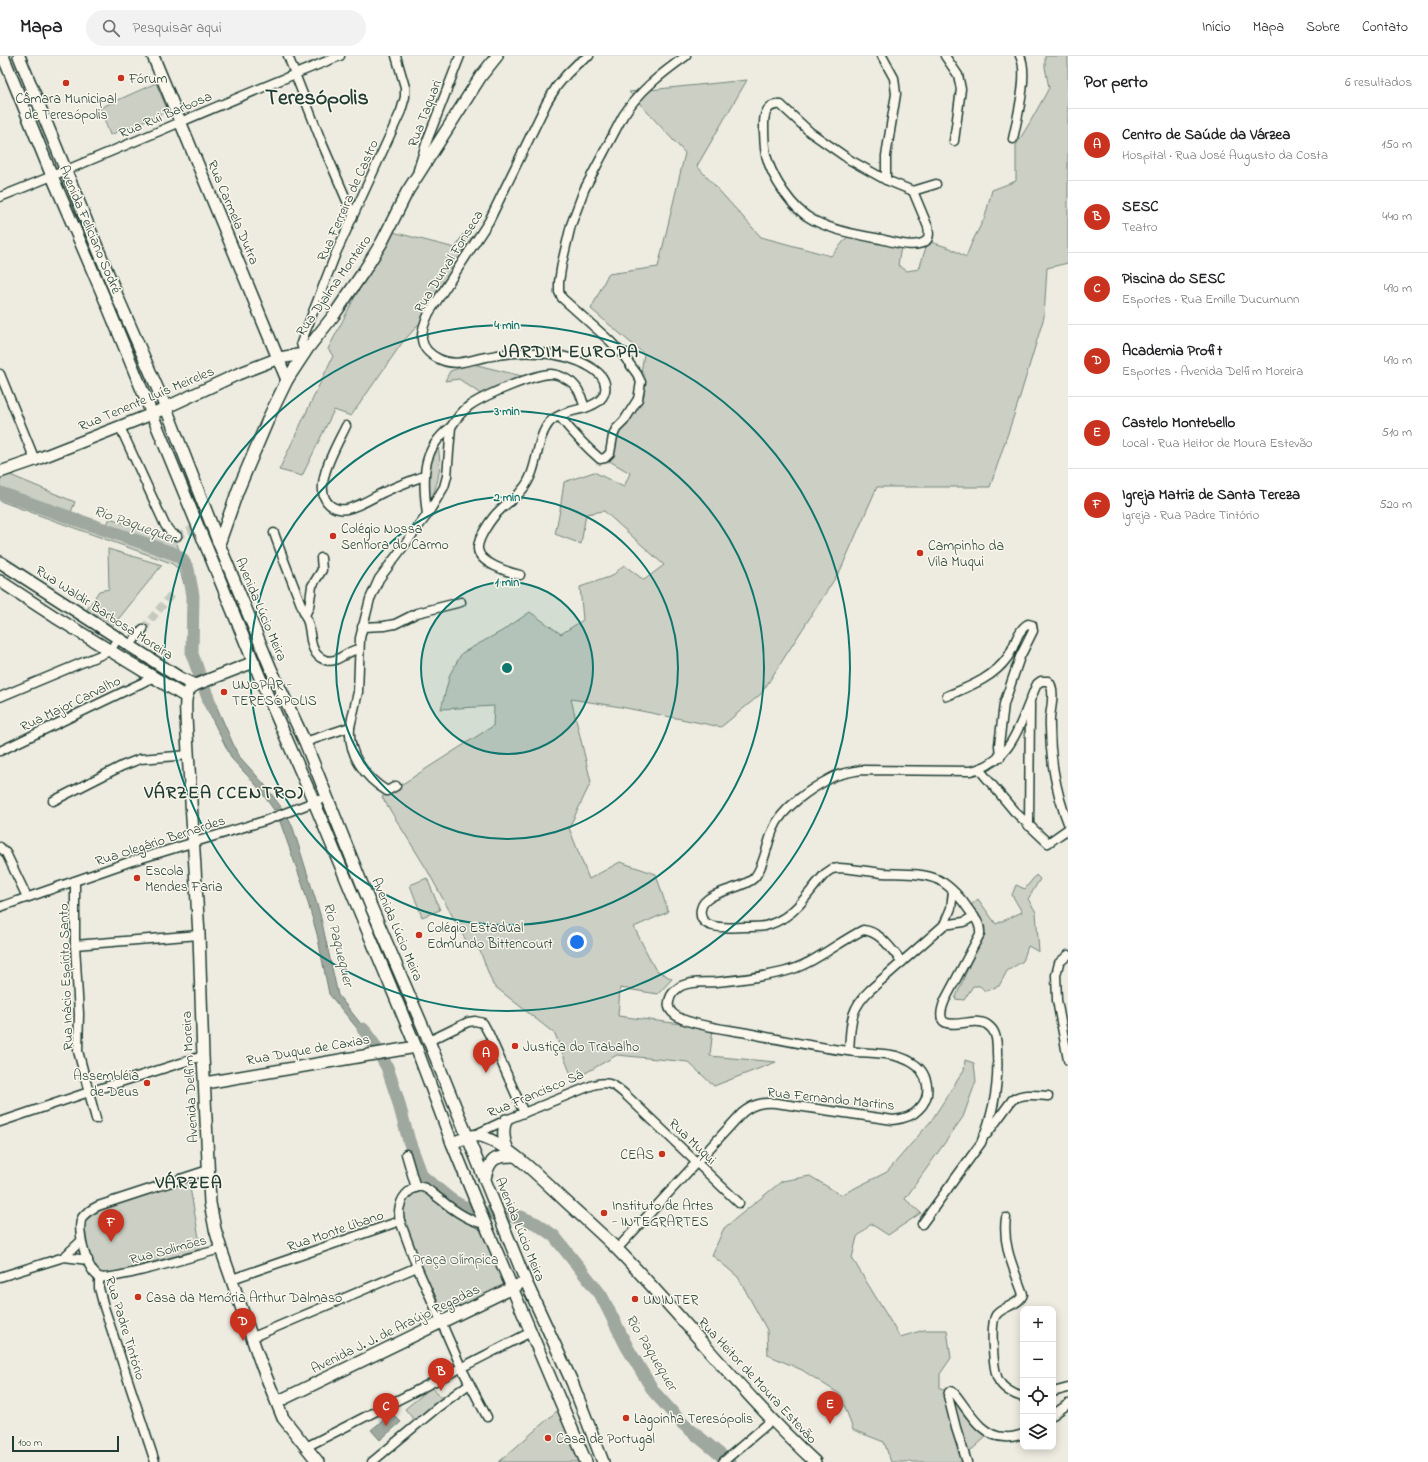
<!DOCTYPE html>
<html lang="pt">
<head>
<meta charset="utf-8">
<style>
  body { margin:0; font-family:"Indie Flower",sans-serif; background:#f2f2f2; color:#202124 }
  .controls { position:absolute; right:12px; bottom:12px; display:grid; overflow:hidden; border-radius:8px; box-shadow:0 2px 10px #0003 }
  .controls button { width:36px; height:36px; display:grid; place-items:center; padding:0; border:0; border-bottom:1px solid #e0e0e0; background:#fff; color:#202124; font:20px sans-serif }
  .scale { position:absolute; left:12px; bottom:10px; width:107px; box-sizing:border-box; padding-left:4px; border:2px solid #1f3d34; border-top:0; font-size:11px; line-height:14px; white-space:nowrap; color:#1f3d34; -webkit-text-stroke:3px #fbf7ec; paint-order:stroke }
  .you { position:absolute; left:577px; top:886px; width:14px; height:14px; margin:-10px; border:3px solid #fff; border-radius:50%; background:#1a73e8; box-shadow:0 0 0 6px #1a73e833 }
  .badge { display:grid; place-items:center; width:26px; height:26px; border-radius:50%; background:#c8321e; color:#fff; font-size:13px; font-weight:700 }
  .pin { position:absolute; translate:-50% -33px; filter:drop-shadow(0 1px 2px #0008) }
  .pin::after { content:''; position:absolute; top:21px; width:14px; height:12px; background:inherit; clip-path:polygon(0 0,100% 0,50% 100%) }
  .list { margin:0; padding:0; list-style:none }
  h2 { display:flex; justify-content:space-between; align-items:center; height:52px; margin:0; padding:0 16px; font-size:17px }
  h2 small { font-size:13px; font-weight:400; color:#757577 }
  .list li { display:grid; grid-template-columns:26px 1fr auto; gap:12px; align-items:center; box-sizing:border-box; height:72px; padding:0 16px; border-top:1px solid #e0e0e0 }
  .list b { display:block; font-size:15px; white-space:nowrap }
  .list p { margin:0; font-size:13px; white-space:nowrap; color:#757577 }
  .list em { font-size:13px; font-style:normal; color:#757577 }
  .icon { flex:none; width:22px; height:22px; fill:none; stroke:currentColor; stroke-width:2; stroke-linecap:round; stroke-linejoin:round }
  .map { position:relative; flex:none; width:1068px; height:1406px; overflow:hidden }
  header { display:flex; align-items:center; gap:24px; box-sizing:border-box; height:56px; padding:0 20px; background:#fff; border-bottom:1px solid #e0e0e0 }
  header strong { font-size:19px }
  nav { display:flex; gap:22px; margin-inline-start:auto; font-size:14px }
  .search { width:280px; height:36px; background:#f2f2f2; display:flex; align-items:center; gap:10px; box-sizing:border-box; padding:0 14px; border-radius:22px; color:#757577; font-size:15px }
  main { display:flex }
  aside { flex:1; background:#fff }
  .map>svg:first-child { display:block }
</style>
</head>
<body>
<header>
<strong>Mapa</strong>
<div class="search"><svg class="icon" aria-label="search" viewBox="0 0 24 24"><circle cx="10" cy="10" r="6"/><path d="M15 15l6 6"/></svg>Pesquisar aqui</div>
<nav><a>Início</a><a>Mapa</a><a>Sobre</a><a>Contato</a></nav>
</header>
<main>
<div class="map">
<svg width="1068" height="1406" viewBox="0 0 1068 1406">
  <rect width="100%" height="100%" fill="#eeece1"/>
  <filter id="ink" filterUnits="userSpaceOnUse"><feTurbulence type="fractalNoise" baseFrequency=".025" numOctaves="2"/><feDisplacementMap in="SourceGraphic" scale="8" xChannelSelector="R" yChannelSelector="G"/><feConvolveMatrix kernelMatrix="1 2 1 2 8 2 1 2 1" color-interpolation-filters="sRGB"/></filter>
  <g filter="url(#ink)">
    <!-- green -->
    <g fill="#cbcfc4" stroke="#75867c">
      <path d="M1045 0H1068V207L1047 212 1044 261 1018 347 990 431H877L841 513 761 638 721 671 621 651 571 643 591 726 569 772 589 823 620 806 656 818 668 856 634 871 655 913 672 923 658 938 620 932 618 960 713 972 710 1000 776 1006 714 1030 688 1006 617 999 573 1024 555 978 493 929 480 895 465 883 426 812 382 741 493 670 494 650 441 653 450 618 462 597 502 575 530 556 561 578 583 564 580 531 612 520 624 509 644 524 664 509 604 455 586 458 581 488 555 478 560 454 564 426 594 416 624 431 630 417 606 403 624 359 636 346 644 298 591 253 608 218 658 211 685 97 629 36 747 24 697 110 761 181 831 200 850 178 901 190 898 209 907 215 919 213 928 185 950 192 966 201 972 186 985 161 992 134 1016 125V89L1029 68 1049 32 1045 11Z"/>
      <path d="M156 27 168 55 110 79 100 52Z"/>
      <path d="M389 175 455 192 463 178 475 185 427 259 402 287 351 360 334 354 302 420 279 414 333 300 328 293Z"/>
      <path d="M473 308 526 321 482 339 459 323 445 325 450 315Z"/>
      <path d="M438 391C442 409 439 424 432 441L429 442 427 439 429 406Z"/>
      <path d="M3 416 75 446 68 464 103 477 110 462 176 485C180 498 191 516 184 528L180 514 171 507 0 445V418Z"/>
      <path d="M108 493 162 509 111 572 86 555 99 535 109 533Z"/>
      <path d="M1036 819 1040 823 1028 843 1036 856 1039 896 1028 890 1023 905 1007 915 999 930 985 935 980 930H973L964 944 955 943 985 872 971 849 978 843 996 868 1022 856 1012 839 1016 829 1025 833Z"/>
      <path d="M427 822 440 854 422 861 410 829Z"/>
      <path d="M965 1004 974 1007 976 1025 963 1061 905 1143 921 1157 888 1179 871 1168 857 1181 852 1202 900 1281 924 1274H947L951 1302 940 1318V1332L957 1340 987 1380 966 1399 967 1406H891L884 1386 853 1374 841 1339 802 1314 768 1299 767 1274 738 1221 712 1199 724 1172 782 1125 810 1120 841 1139 887 1116 931 1065 964 1014Z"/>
      <path d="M189 1126 201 1193 102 1220 93 1215 82 1179V1164L95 1152Z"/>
      <path d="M417 1133 426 1134 463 1163 484 1176 509 1231 444 1261 420 1211 401 1165 403 1146Z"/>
      <path d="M432 1331 442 1343 415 1365 405 1353Z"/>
      <path d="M558 1354 579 1406H499Z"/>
    </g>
    <!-- water -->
    <g fill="#9fa89f" stroke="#6c7d74">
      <path d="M208 631 238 699 264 728 281 751 274 754 257 730 232 703 204 647 200 636Z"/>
      <path d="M287 759 293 772 320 858 338 939 376 987 370 988 329 938 317 878 303 830 279 763Z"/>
      <path d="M392 1357 401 1366 380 1384 371 1374Z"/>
    </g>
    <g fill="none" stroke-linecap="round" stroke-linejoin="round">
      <!-- river -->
      <g stroke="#9fa89f" stroke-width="13">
        <path d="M0 437 175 498 182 503 188 513 193 540 192 598 211 650"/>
        <path d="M363 973 369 980 387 1011 397 1041 409 1085 422 1120 450 1143 462 1150 479 1156 521 1161 537 1168 554 1180 601 1239 627 1291 654 1336 682 1367 729 1406"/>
      </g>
      <!-- minor-tunnel -->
      <g stroke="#c5c9be" stroke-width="8" stroke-dasharray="8 4" stroke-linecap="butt">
        <path d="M177 480 198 471"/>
        <path d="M143 573 171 539"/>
      </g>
      <!-- minor casing -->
      <g stroke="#1f3d34" stroke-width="11">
        <g id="minor">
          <path d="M288 0 322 87 353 159"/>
          <path d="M882 0 894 22 896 38 886 100V124L850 104 810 76 781 49C768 47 764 57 764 68 764 78 764 89 766 99 772 122 792 153 813 164 834 175 859 179 881 183 893 186 915 193 926 185 930 181 929 176 928 171L913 135"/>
          <path d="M945 0 958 19 961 33 954 85"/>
          <path d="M1013 83C1017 63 1029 17 1020 0"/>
          <path d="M418 114 427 85 460 0"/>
          <path d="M886 124 913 135 936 128"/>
          <path d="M0 141C114 96 226 45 340 0"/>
          <path d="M308 292 302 291 301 287 336 197 401 55 405 41V31L396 0"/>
          <path d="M0 318 35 404"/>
          <path d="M585 352C593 349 603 345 605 335 607 324 599 316 590 311 562 294 518 294 486 301 469 304 455 311 439 303 416 292 420 276 429 257L489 165 547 46 557 30 566 19 578 7 589 0"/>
          <path d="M559 360C572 376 585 390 600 403L605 402 610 397 613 380 616 373 624 365 638 343 641 326 637 318 623 299 610 285 562 242 559 236V226L562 207 571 169 584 134 623 60C639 35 662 17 686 0"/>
          <path d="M346 370C337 389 310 433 330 449 335 453 341 454 347 453 360 450 372 442 384 436 397 430 410 425 424 420"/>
          <path d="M120 371 165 469 171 477 177 480"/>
          <path d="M427 459C423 424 420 394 451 371"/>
          <path d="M274 477C284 506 296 535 307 564 311 573 309 585 314 594 316 599 320 602 325 604 338 608 347 594 359 593"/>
          <path d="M305 559 309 551 312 530 322 514 321 502"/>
          <path d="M362 571 384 570 395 568 417 557 461 546"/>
          <path d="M129 590 143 573"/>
          <path d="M947 640C968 631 993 622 1007 602 1015 592 1016 575 1028 568L1032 569 1033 575 1020 601 1004 648 999 689 1000 701"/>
          <path d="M0 641 110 595 118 582"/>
          <path d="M350 671C348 698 364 721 387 735L396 730"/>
          <path d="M305 686 350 671 358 636 360 582 370 543 379 523 427 459 444 431 447 420 451 371C456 363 461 356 469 350 483 340 534 318 551 318 557 318 563 321 568 324 579 330 581 341 585 352 575 354 555 359 549 367 535 384 539 415 522 434 516 442 507 447 500 454 492 461 477 483 478 493 479 507 508 516 520 519"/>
          <path d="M0 695 152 622"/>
          <path d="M979 713 1014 755 1048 787 1068 773"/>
          <path d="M53 745 122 710 140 703 189 699"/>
          <path d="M1029 770 1030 648"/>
          <path d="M0 791 6 797 27 841"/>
          <path d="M75 825V889L79 958 78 995 96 1063"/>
          <path d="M0 851 129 806 264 765 327 741"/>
          <path d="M944 869 964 866 974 860"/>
          <path d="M75 889 199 879"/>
          <path d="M1068 899 1059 907 1056 919 1057 944 1068 1004"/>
          <path d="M429 985 468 966 475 965 483 967 489 978 524 1057"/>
          <path d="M849 995C851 968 849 954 870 934L944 869 951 852 953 836"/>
          <path d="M0 1066 89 1036 203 1000"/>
          <path d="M987 1078 1012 1044C1022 1037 1036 1039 1048 1040"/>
          <path d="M474 1079 506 1064 593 1029C610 1024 616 1030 628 1041L739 1147"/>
          <path d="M406 1098 416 1132"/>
          <path d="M208 1114 98 1150C82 1158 78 1162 81 1180 82 1191 89 1216 99 1221 111 1226 203 1197 221 1193"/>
          <path d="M1006 1162C1002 1189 1014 1213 1023 1238 1020 1249 1003 1250 996 1259 990 1267 993 1313 998 1323 1002 1332 1014 1339 1023 1341"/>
          <path d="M400 1165 417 1211 461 1311 487 1361"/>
          <path d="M922 1168 981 1087C994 1057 999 1029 997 997 997 988 997 977 990 971 987 968 983 966 979 966 963 964 930 980 945 944L980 878C981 868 975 862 969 854 962 843 950 830 939 824 922 816 900 818 882 817 867 815 853 813 839 812L832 813 826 817C812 831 802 850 785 861 779 865 772 868 765 870 759 871 751 871 744 871 731 871 697 876 701 853 704 835 742 834 754 822 764 811 767 787 773 774 781 752 812 732 831 722 840 717 851 716 861 714L970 715C1014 707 1021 662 1037 628L1041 625H1048C1056 632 1051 651 1050 661 1049 696 1055 735 1068 767"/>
          <path d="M617 1193 742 1057C753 1048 762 1046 776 1047L893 1064C902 1063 912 1061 918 1054 934 1040 928 1015 911 1006 892 995 869 998 848 995 815 991 781 984 747 977 726 973 702 971 682 963 675 960 667 954 669 946 670 938 675 934 681 930 692 925 705 927 717 926 738 924 762 921 783 916 813 909 835 888 863 874 880 875 892 894 902 906"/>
          <path d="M64 1201 81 1185"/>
          <path d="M0 1221 64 1201 88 1204"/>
          <path d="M99 1221V1232L104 1251 155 1406"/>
          <path d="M232 1223 400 1165C399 1160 398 1155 400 1150 402 1140 414 1127 425 1132 430 1134 435 1140 440 1143 453 1154 468 1165 485 1168"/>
          <path d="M253 1281 417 1211"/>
          <path d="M1053 1336 1068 1332"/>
          <path d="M1053 1359 1068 1348"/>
          <path d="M306 1391 531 1276"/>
          <path d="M372 1406 438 1351 469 1328"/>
          <path d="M723 1406 772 1364"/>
          <path d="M967 1406 956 1372 948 1340 949 1336 951 1335 955 1338C968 1354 981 1381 1005 1381 1011 1382 1017 1380 1023 1378"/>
        </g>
      </g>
      <!-- major casing -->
      <g stroke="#1f3d34" stroke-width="14">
        <g id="major">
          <path d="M3 0 52 120 106 246 263 629 314 746 416 991 452 1087 485 1168 586 1406"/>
          <path d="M19 0 118 242 166 352 219 488 271 613 305 686 370 848 429 985 526 1226 572 1326 603 1406"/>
          <path d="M153 0 287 324"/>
          <path d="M0 416 35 404 152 358 238 318 279 302 304 298"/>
          <path d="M219 488 238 434 270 359 287 324 308 292 334 259 364 215 382 186 407 136 481 20 497 0"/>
          <path d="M0 506 180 622 195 629"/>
          <path d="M0 525 55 561 186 641"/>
          <path d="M254 606 195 629C183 636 186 650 186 662L199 879 203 1000 210 1147 215 1173 221 1193 261 1308 283 1362 318 1406"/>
          <path d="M205 1027 416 991"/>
          <path d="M506 1064C502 1075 503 1084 508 1094"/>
          <path d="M452 1087C461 1084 471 1078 481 1080 506 1087 541 1122 560 1140 579 1158 599 1175 618 1194 685 1263 744 1340 815 1406"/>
          <path d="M485 1122C490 1102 495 1100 514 1100"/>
          <path d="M277 1346 518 1229"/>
        </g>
      </g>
      <!-- minor -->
      <use href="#minor" stroke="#fbf7ec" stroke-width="8"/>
      <!-- major -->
      <use href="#major" stroke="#fbf7ec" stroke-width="11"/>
    </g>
  </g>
  <!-- distance rings -->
  <circle cx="507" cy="612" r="86" fill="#0f766e" fill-opacity=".12"/>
  <g fill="none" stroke="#0f766e" stroke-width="2">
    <circle cx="507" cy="612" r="86"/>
    <circle cx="507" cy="612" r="171"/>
    <circle cx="507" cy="612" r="257"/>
    <circle cx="507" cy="612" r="343"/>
  </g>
  <!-- markers -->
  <g fill="#c8321e" stroke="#fbf7ec" stroke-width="1.5">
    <circle cx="121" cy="22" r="4"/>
    <circle cx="66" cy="27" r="4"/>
    <circle cx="333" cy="480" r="4"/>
    <circle cx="920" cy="497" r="4"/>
    <circle cx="224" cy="636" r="4"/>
    <circle cx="137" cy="822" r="4"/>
    <circle cx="419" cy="879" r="4"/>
    <circle cx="515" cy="990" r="4"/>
    <circle cx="147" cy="1027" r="4"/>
    <circle cx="662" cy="1098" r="4"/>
    <circle cx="604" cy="1157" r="4"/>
    <circle cx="138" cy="1241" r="4"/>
    <circle cx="635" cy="1243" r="4"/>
    <circle cx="626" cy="1362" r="4"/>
    <circle cx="548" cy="1382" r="4"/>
  </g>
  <g text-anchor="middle" stroke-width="3" stroke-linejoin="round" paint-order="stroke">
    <!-- poi labels -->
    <g font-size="14" fill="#1f3d34" stroke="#fbf7ec" text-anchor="start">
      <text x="129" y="27">Fórum</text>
      <text x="66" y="47" text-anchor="middle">Câmara Municipal<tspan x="66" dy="16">de Teresópolis</tspan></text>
      <text x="341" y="477">Colégio Nossa<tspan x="341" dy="16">Senhora do Carmo</tspan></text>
      <text x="928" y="494">Campinho da<tspan x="928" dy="16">Vila Muqui</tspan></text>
      <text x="232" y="633">UNOPAR -<tspan x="232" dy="16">TERESÓPOLIS</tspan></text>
      <text x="145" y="819">Escola<tspan x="145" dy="16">Mendes Faria</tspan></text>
      <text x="427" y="876">Colégio Estadual<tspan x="427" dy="16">Edmundo Bittencourt</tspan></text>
      <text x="523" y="995">Justiça do Trabalho</text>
      <text x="139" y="1024" text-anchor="end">Assembléia<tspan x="139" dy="16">de Deus</tspan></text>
      <text x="654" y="1103" text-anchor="end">CEAS</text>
      <text x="612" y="1154">Instituto de Artes<tspan x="612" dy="16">- INTEGRARTES</tspan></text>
      <text x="146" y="1246">Casa da Memória Arthur Dalmaso</text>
      <text x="643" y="1248">UNINTER</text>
      <text x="634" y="1367">Lagoinha Teresópolis</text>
      <text x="556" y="1387">Casa de Portugal</text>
    </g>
    <!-- street labels -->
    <g font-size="14" fill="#1f3d34" stroke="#fbf7ec">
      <text transform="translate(424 57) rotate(-69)" y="5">Rua Taquari</text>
      <text transform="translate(165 58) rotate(-23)" y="5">Rua Rui Barbosa</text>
      <text transform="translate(347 144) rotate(-66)" y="5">Rua Ferreira de Castro</text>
      <text transform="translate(234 156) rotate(67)" y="5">Rua Carmela Dutra</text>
      <text transform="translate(91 173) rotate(67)" y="5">Avenida Feliciano Sodré</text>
      <text transform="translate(448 205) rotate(-58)" y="5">Rua Durval Fonseca</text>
      <text transform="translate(333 229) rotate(-55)" y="5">Rua Djalma Monteiro</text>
      <text transform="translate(146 342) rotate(-23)" y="5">Rua Tenente Luís Meireles</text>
      <text transform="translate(262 553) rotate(67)" y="5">Avenida Lúcio Meira</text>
      <text transform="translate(105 556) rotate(33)" y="5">Rua Waldir Barbosa Moreira</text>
      <text transform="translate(70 647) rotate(-26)" y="5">Rua Major Carvalho</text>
      <text transform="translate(160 784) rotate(-18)" y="5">Rua Olegário Bernardes</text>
      <text transform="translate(398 873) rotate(67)" y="5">Avenida Lúcio Meira</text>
      <text transform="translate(65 921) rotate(-92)" y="5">Rua Inácio Espírito Santo</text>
      <text transform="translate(308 993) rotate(-10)" y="5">Rua Duque de Caxias</text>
      <text transform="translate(189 1021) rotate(-93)" y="5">Avenida Delfim Moreira</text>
      <text transform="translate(535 1037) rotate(-23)" y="5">Rua Francisco Sá</text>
      <text transform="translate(831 1042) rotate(6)" y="5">Rua Fernando Martins</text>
      <text transform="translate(693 1085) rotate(44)" y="5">Rua Muqui</text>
      <text transform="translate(521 1173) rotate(68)" y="5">Avenida Lúcio Meira</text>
      <text transform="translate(335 1174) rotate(-19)" y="5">Rua Monte Líbano</text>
      <text transform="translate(168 1193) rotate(-15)" y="5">Rua Solimões</text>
      <text transform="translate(126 1272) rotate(73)" y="5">Rua Padre Tintório</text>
      <text transform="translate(395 1272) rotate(-26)" y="5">Avenida J. J. de Araújo Regadas</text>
      <text transform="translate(758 1324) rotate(47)" y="5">Rua Heitor de Moura Estevão</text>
    </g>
    <!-- park labels -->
    <g font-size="14" fill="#415a51" stroke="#fbf7ec">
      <text x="456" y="1208">Praça Olímpica</text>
    </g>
    <!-- water labels -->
    <g font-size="15" font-style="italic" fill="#455d54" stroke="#fbf7ec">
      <text transform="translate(135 468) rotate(20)" y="5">Rio Paquequer</text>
      <text transform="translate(339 888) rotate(76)" y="5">Rio Paquequer</text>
      <text transform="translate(652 1296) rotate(59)" y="5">Rio Paquequer</text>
    </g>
    <!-- district labels -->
    <g font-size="18" font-weight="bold" letter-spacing="1" fill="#1f3d34" stroke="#fbf7ec">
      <text x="569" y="301">JARDIM EUROPA</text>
      <text x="224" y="742">VÁRZEA (CENTRO)</text>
      <text x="189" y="1132">VÁRZEA</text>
    </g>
    <!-- town labels -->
    <g font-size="22" font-weight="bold" fill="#1f3d34" stroke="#fbf7ec">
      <text x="317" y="48">Teresópolis</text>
    </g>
  </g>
  <circle cx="507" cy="612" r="6" fill="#0f766e" stroke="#fbf7ec" stroke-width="2"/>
  <g font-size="12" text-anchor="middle" font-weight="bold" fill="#0f766e" stroke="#fbf7ec" stroke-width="3" stroke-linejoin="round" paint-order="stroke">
    <text x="507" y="273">4 min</text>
    <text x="507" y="359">3 min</text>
    <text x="507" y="445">2 min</text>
    <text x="507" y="530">1 min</text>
  </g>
</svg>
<div class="controls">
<button>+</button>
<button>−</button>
<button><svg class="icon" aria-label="locate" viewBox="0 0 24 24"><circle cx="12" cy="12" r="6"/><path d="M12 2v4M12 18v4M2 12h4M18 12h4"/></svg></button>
<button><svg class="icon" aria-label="layers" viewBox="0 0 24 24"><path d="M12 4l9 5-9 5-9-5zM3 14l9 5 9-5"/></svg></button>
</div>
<div class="scale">100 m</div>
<div class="you"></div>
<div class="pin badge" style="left:486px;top:1017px">A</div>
<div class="pin badge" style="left:441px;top:1335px">B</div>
<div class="pin badge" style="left:386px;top:1370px">C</div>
<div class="pin badge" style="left:243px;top:1285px">D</div>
<div class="pin badge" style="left:830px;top:1368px">E</div>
<div class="pin badge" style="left:111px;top:1186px">F</div>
</div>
<aside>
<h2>Por perto<small>6 resultados</small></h2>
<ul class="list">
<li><span class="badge">A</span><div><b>Centro de Saúde da Várzea</b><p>Hospital · Rua José Augusto da Costa</p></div><em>150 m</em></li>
<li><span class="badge">B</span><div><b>SESC</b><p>Teatro</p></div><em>440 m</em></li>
<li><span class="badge">C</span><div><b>Piscina do SESC</b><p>Esportes · Rua Emille Ducumunn</p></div><em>490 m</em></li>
<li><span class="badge">D</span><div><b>Academia Profit</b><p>Esportes · Avenida Delfim Moreira</p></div><em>490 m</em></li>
<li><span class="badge">E</span><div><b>Castelo Montebello</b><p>Local · Rua Heitor de Moura Estevão</p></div><em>510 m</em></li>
<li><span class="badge">F</span><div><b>Igreja Matriz de Santa Tereza</b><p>Igreja · Rua Padre Tintório</p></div><em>520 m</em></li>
</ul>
</aside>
</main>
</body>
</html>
